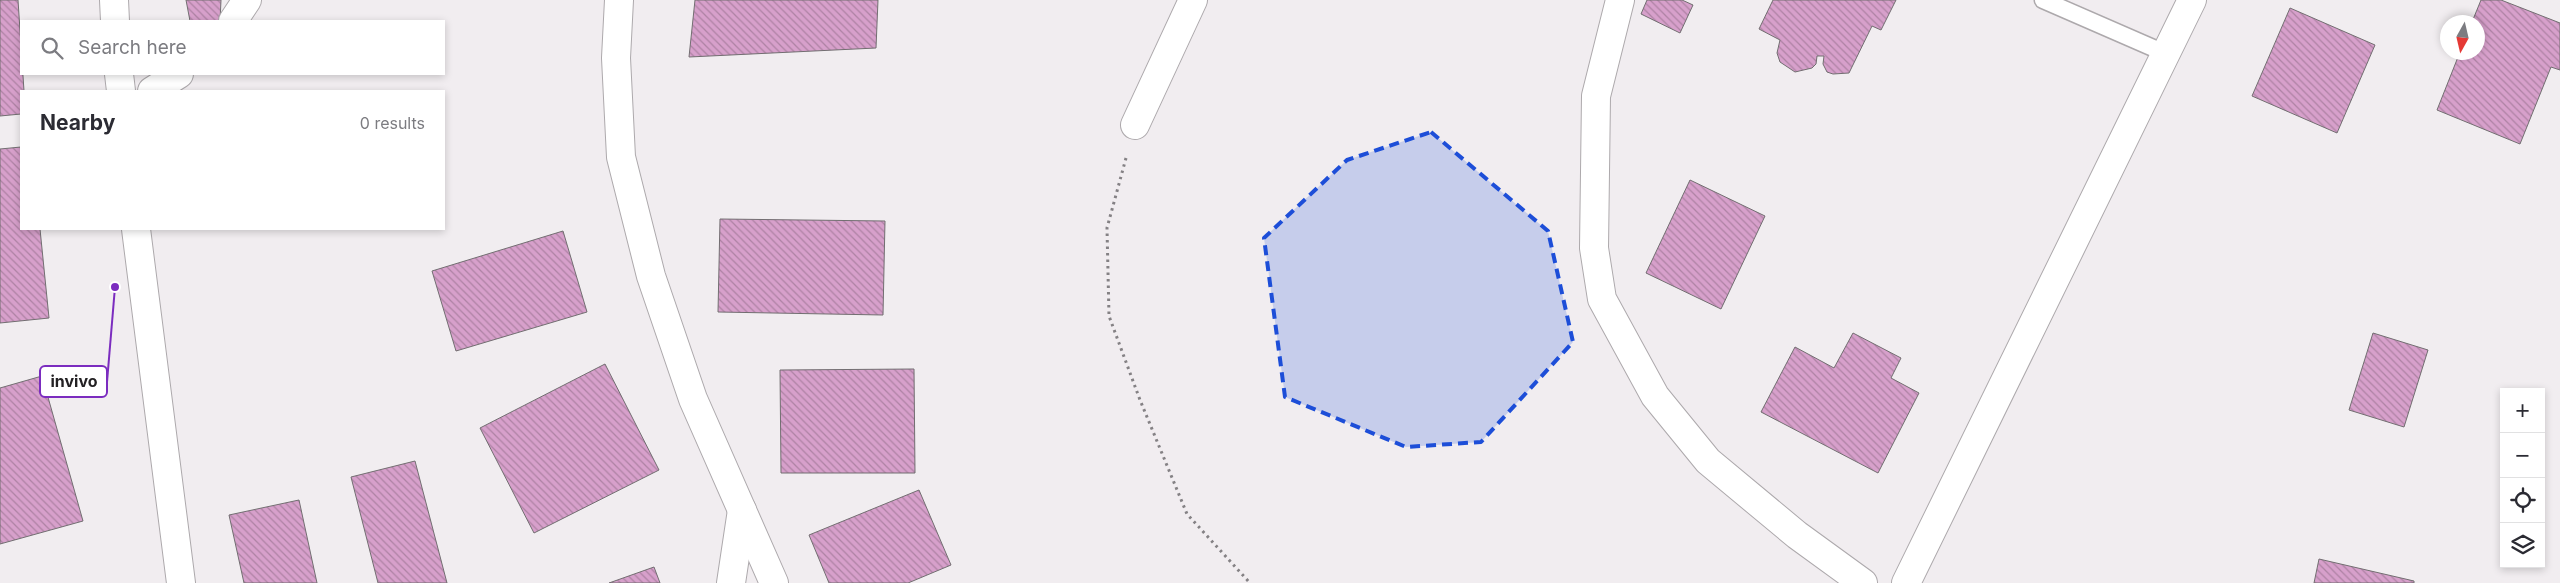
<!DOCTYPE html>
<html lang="en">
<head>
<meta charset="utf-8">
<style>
  body { margin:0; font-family:Inter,sans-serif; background:#f7f7f7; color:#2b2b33 }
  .controls { position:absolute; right:15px; bottom:15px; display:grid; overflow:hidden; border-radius:0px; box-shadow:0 2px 8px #0003 }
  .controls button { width:45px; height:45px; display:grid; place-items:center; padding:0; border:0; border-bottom:1px solid #e1e1e2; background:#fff; color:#2b2b33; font:25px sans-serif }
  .compass { position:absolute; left:2440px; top:15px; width:45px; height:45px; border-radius:50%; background:#fff; box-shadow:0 2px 8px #0003; rotate:188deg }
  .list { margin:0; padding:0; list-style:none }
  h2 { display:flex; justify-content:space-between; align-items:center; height:65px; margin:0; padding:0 20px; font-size:21px }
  h2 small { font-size:16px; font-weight:400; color:#7c7c81 }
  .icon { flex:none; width:28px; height:28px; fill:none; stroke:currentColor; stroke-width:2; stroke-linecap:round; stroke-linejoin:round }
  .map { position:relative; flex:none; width:2560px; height:583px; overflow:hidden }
  .search { position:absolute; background:#fff; box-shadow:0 2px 8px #0003; left:20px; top:20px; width:425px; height:55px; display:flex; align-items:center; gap:12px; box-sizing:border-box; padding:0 18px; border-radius:0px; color:#7c7c81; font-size:19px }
  .panel { position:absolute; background:#fff; box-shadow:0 2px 8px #0003; left:20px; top:90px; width:425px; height:140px; border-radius:0px }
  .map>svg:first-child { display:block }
</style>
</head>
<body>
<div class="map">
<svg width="2560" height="583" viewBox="0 0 2560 583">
  <defs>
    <pattern id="building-back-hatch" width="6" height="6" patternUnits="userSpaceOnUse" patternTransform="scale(1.25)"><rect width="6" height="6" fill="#d7a0cb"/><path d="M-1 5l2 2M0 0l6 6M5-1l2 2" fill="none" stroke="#ae82a4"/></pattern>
  </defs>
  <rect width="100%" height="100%" fill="#f1edf0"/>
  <!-- building -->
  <g fill="url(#building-back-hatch)" stroke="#726e71">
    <path d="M0 0H18L24 91H21V114L0 116Z"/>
    <path d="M186 0H221L220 21H190Z"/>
    <path d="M695 0H878L876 48 689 57Z"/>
    <path d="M1647 0H1682L1693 5 1680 33 1641 14Z"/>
    <path d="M1773 0H1896L1881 30 1872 26 1849 73 1833 74 1827 72 1823 64 1824 56H1817L1816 64 1812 68 1795 72 1780 62 1777 53 1780 40 1759 29Z"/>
    <path d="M2481 0H2501L2560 23V70L2551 67 2520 144 2437 110 2460 52H2478V22H2472Z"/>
    <path d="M2290 8 2375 45 2337 133 2252 96Z"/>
    <path d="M21 147V229H40L49 318 0 323V149Z"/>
    <path d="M1690 180 1765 216 1721 309 1646 273Z"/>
    <path d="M720 219 885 221 883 315 718 312Z"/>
    <path d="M563 231 587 312 456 351 432 271Z"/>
    <path d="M1853 333 1901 358 1891 378 1919 393 1878 473 1761 412 1795 347 1834 368Z"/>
    <path d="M2373 333 2428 350 2404 427 2349 410Z"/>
    <path d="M605 364 659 470 534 533 480 428Z"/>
    <path d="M914 369 915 473H781L780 370Z"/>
    <path d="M42 376 83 521 0 544V388Z"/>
    <path d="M415 461 447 583H378L351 477Z"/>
    <path d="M919 490 951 565 908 583H829L809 535Z"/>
    <path d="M299 500 317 583H244L229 515Z"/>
    <path d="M2319 559 2414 581V583H2314Z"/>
    <path d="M654 567 660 583H609Z"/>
  </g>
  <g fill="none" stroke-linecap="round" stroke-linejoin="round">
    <!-- lane casing -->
    <g stroke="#ada9ac" stroke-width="19">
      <path id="lane" d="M2043 0 2167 54"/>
    </g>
    <!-- street casing -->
    <g stroke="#ada9ac" stroke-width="30">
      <g id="street">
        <path d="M114 0 115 21"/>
        <path d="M619 0 616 58 621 157 651 276 693 399 774 583"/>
        <path d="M1620 0 1596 96 1594 248 1602 299 1655 396 1708 461 1797 535 1863 583"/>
        <path d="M233 21 247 0"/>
        <path d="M119 74 121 91"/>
        <path d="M152 91 179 74"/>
        <path d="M1135 125 1193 0"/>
        <path d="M136 229 181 583"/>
        <path d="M731 583 742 510"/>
        <path d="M1906 583 2192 0"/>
      </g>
    </g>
    <!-- path -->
    <path stroke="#848184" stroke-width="3" stroke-dasharray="2.5 4" stroke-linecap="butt" d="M1126 158 1107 228 1109 316 1140 400 1187 514 1250 583"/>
    <!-- lane -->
    <use href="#lane" stroke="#fff" stroke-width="16"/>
    <!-- street -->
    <use href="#street" stroke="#fff" stroke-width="28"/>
  </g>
  <!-- marked area -->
  <path fill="#1d4ed8" fill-opacity="0.2" stroke="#1d4ed8" stroke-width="4" stroke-dasharray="10 6" stroke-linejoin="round" d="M1431 132 1548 231 1573 342 1481 442 1406 447 1285 397 1264 238 1347 160Z"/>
  <!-- callouts -->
  <path fill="none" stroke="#7b2cbf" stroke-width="2" d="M115 287L107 382"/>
  <circle fill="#7b2cbf" stroke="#fff" stroke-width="2" cx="115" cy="287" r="5"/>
  <rect fill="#fff" stroke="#7b2cbf" stroke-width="2" x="40" y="366" width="67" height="31" rx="5"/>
  <g font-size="16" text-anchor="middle" font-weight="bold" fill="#232123">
    <text x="74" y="387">invivo</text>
  </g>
</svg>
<div class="controls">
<button>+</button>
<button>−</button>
<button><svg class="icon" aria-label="locate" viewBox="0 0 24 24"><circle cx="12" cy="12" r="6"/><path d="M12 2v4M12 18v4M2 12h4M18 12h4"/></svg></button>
<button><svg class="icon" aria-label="layers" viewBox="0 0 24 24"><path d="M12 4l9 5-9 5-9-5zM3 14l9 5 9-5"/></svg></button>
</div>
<svg class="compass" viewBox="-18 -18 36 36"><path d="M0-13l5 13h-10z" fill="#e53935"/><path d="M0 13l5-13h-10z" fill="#7c7c81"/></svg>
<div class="search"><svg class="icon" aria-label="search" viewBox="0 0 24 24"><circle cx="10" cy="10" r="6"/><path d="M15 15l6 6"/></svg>Search here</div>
<section class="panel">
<h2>Nearby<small>0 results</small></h2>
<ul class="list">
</ul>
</section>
</div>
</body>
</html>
